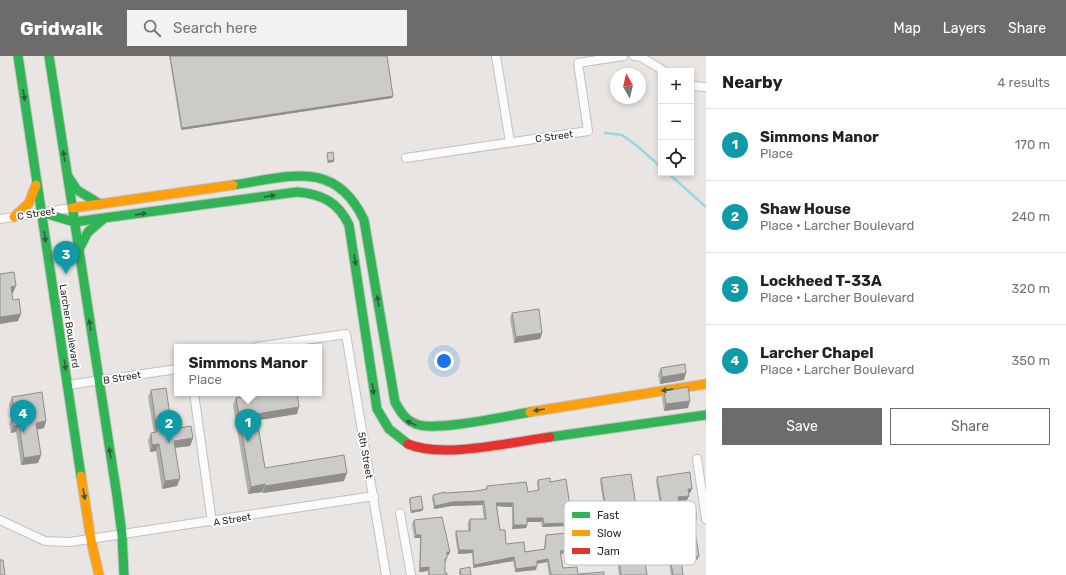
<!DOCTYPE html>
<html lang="en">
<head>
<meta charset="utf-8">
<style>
  body { margin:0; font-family:Rubik,sans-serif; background:#f2f2f2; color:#222 }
  .controls { position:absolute; right:12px; top:12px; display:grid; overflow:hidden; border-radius:0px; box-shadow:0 2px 6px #0003 }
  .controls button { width:36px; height:36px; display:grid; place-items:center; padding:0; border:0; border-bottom:1px solid #e0e0e0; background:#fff; color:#222; font:20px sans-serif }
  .compass { position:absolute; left:610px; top:12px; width:36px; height:36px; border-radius:50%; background:#fff; box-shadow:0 2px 6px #0003; rotate:352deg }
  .you { position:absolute; left:444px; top:305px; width:14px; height:14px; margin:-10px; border:3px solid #fff; border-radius:50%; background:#1a73e8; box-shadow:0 0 0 6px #1a73e833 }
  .badge { display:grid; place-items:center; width:26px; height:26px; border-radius:50%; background:#6d6c6b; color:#fff; font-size:13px; font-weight:700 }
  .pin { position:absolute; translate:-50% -33px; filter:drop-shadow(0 1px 2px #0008) }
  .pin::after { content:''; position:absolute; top:21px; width:14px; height:12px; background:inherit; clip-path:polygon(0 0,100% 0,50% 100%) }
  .popup { position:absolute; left:174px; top:288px; width:148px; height:52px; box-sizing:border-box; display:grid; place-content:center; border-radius:0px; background:#fff; filter:drop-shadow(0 1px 3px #0005); font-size:13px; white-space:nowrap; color:#767676 }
  .popup b { font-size:15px; color:#222 }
  .popup::after { content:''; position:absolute; left:50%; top:100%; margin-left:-8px; border:8px solid transparent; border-top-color:#fff }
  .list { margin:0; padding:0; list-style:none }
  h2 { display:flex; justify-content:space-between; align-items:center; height:52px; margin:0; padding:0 16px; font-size:17px }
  h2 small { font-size:13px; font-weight:400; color:#767676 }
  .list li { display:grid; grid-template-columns:26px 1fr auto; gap:12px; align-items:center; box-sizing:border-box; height:72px; padding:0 16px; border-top:1px solid #e0e0e0 }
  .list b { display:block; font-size:15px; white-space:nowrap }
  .list p { margin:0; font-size:13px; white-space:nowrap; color:#767676 }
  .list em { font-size:13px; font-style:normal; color:#767676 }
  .actions { display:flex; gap:8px; padding:12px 16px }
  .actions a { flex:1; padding:9px 0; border:1px solid #6d6c6b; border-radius:0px; text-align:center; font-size:14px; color:#6d6c6b }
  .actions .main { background:#6d6c6b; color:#fff }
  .icon { flex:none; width:22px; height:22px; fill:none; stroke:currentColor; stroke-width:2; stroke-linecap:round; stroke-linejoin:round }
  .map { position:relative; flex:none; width:706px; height:519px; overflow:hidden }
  header { display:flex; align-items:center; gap:24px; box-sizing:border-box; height:56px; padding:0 20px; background:#6d6c6b; color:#fff }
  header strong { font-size:19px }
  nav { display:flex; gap:22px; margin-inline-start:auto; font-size:14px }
  .search { width:280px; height:36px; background:#f2f2f2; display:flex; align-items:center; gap:10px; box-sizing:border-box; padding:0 14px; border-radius:0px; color:#767676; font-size:15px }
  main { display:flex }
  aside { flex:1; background:#fff }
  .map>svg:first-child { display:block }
</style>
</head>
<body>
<header>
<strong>Gridwalk</strong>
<div class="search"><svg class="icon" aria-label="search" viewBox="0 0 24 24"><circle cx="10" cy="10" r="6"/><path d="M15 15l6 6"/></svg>Search here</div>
<nav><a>Map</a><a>Layers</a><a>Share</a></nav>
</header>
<main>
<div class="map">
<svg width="706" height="519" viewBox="0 0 706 519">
  <rect width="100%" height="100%" fill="#e8e5e2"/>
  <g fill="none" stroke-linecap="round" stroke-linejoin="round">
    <!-- stream -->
    <g stroke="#9ad6e4" stroke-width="2.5">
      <path d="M605 77 622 79 636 89 661 111"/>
      <path d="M668 117 706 151"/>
    </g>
    <!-- street casing -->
    <g stroke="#c2c1c1" stroke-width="10">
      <g id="street">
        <path d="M496 0 510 86"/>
        <path d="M634 0 641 1 664 15"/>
        <path d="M691 30 706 31"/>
        <path d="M406 102 588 75 578 7 623 0"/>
        <path d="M0 163 72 152"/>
        <path d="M256 291 346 278 386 519"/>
        <path d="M68 329 177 313"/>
        <path d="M194 337 212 466"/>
        <path d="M697 403 706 463"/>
        <path d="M400 457 411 519"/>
        <path d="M0 464 45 485 70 486 374 440"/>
      </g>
    </g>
    <!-- fast casing -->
    <g stroke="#c2c1c1" stroke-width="11">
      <g id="fast">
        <path d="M18 0 81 420"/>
        <path d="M49 0 117 440 122 479 124 519"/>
        <path d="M69 122 77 134 100 148"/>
        <path d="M233 129C288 121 335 102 364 164L395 346C400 355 405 364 416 368 434 376 507 360 530 356"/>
        <path d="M41 156 74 166 297 136C322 138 338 146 349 169L377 353 389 373 408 388"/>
        <path d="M78 195 88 176 102 164"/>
        <path d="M550 381 706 359"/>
      </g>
    </g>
    <!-- slow casing -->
    <g stroke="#c2c1c1" stroke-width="11">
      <g id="slow">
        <path d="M72 152 233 129"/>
        <path d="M14 161 29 147 36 129"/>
        <path d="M530 356 706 328"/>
        <path d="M81 420 91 484 99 519"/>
      </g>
    </g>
    <!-- jam casing -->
    <g stroke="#c2c1c1" stroke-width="11">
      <path id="jam" d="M408 388C443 403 511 386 550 381"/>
    </g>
    <!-- street -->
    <use href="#street" stroke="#fcfbfb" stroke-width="8"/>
    <!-- fast -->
    <use href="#fast" stroke="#30b455" stroke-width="9"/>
    <!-- slow -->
    <use href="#slow" stroke="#ff9f0a" stroke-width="9"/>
    <!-- jam -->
    <use href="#jam" stroke="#e5322d" stroke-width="9"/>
  </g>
  <!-- wall -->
  <g fill="#b0afac" fill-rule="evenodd">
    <path d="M169 0H387L393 40 392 42 181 74Z"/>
    <path d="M512 257 542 277 540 283 514 287 510 262Z"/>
    <path d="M661 312 684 324 660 328 658 319Z"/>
    <path d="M151 334 172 373 193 382 190 390 175 392 177 430 162 433 156 395 150 396 148 384 151 377H154L148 341Z"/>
    <path d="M664 335 688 352 664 355 662 342Z"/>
    <path d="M12 341 46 365 44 372 37 374 41 399 38 407 21 409 16 376 11 377 9 368 11 362 9 348Z"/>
    <path d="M236 342 297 358 257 364 265 412 344 425 263 437 262 436 248 438 233 349Z"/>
    <path d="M657 421 692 433 690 437H689V440L687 444 679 445 681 456 696 464 694 468 675 469 677 484 697 504 681 507 683 519H671L656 425Z"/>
    <path d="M601 422 647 519H619L616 494 611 495 600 426Z"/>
    <path d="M566 423 575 496 561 498 563 512 578 518 604 519H549L547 506 537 508 536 514 515 516 513 505 473 512 472 497 458 498 455 478 456 475H468V466L470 463H484L482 449 451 450 434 453 432 443 433 439 445 437 476 435 485 433 487 430 528 436 538 434 537 427 538 424 550 426ZM497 450 512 451V473L526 472 527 469V466H541L542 471 566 470 567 477 546 479 545 482 544 493 525 496 506 488 500 474Z"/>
    <path d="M410 442 423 453 422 455 411 457 409 444Z"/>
    <path d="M414 464 449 499H447V502L446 506H445V517L447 519H428V515L419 516 420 482H414L412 468Z"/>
    <path d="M460 513 471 519H459V516Z"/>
  </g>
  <!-- shaded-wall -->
  <g fill="#908e8c">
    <path d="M393 40 392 42 181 74 182 72Z"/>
    <path d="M334 104V106L327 107 328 105Z"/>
    <path d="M16 230 13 237 9 238 11 231Z"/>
    <path d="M21 258 18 265 0 268V261Z"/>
    <path d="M542 277 540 283 514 287 516 281Z"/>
    <path d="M686 317 684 324 660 328 662 321Z"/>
    <path d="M690 345 688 352 664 355 666 348Z"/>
    <path d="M299 351 297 358 254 365 256 358Z"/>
    <path d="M46 365 44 372 33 374 36 367Z"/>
    <path d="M19 369 16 376 11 377 13 370Z"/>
    <path d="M193 382 190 390 171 392 174 385Z"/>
    <path d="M159 388 156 395 150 396 152 389Z"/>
    <path d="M41 399 38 407 21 409 24 402Z"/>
    <path d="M347 417 344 425 263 437 265 430Z"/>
    <path d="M180 423 177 430 162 433 165 425Z"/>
    <path d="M265 428 262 436 248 438 251 431Z"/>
    <path d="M688 433H692L690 437H687Z"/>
    <path d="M689 440 687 444 677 445 678 441Z"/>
    <path d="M484 445 482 449 451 450 434 453 435 450 452 446Z"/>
    <path d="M496 447H513L512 451 495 450Z"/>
    <path d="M423 453 422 455 411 457V455Z"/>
    <path d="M527 462H543L541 466H525Z"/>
    <path d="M696 464 694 468 673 469 674 465Z"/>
    <path d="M567 467 566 470 542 471 544 468Z"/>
    <path d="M514 469H527L526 472 512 473Z"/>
    <path d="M416 479H421L420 482H414Z"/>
    <path d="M617 490 616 494 611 495 612 491Z"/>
    <path d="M576 493 575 496 559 498 560 495Z"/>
    <path d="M459 494H473L472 497 458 498Z"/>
    <path d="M447 496H450L449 499H445Z"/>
    <path d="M699 500 697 504 679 507 681 503Z"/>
    <path d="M514 501 513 505 473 512 474 509Z"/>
    <path d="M548 503 547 506 535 508 537 505Z"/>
    <path d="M537 510 536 514 515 516 516 513Z"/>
    <path d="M429 511 428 515 419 516 420 512Z"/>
  </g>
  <!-- building -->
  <g fill="#cdcbc8" stroke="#908e8c" fill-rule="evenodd">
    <path d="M170 0H387L393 40 182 72Z"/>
    <path d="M333 96 334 104 328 105 327 97Z"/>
    <path d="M14 216 16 230 11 231 13 244 19 243 21 258 0 261V218Z"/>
    <path d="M539 253 542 277 516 281 512 257Z"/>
    <path d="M685 308 686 317 662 321 661 312Z"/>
    <path d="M688 331 690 345 666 348 664 335Z"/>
    <path d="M166 332 172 373 191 370 193 382 174 385 180 423 165 425 159 388 152 389 151 377 157 376 151 334Z"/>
    <path d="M42 336 46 365 36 367 41 399 24 402 19 369 13 370 12 361 15 360 12 341Z"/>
    <path d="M266 337H297L299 351 256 358 265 412 344 399 347 417 265 430V428L251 431 236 342Z"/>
    <path d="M690 416 692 433H688L689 440 678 441 681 456 696 455V464L674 465 677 484 696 481 699 500 681 503 683 519H673L657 421Z"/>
    <path d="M631 418 647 519H621L617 490 612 491 601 422Z"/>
    <path d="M550 422V426L566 423 576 493 560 495 563 512 577 511 578 518 604 516V519H550H551L548 503 537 505V510L516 513 514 501 474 509 473 494H459L456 475H470V463H486L484 445 452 446 435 450 433 439 445 436V437L476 435 487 433V430L526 426 528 436 539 434 538 424ZM496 447H513L514 469H527V462H543L544 468 567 467 568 477 546 479 545 493 525 496 524 486 506 488 505 474H500Z"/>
    <path d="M421 440 423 453 411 455 410 442Z"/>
    <path d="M442 461 450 496H447V502L445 503V517H447V519H429V511L420 512 421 479H416L414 464Z"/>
    <path d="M0 504H3L5 519H0Z"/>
    <path d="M470 511 471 519H461L460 513Z"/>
  </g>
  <!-- one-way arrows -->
  <defs><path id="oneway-solid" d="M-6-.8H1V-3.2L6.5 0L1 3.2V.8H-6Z"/></defs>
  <g fill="#2d623c">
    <use href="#oneway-solid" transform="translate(24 39) rotate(81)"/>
    <use href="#oneway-solid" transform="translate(64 100) rotate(-99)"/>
    <use href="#oneway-solid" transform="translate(270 140) rotate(-8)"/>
    <use href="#oneway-solid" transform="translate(141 158) rotate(-8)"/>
    <use href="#oneway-solid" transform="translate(45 181) rotate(81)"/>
    <use href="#oneway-solid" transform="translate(355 204) rotate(82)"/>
    <use href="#oneway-solid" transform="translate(378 245) rotate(-99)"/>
    <use href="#oneway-solid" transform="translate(90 269) rotate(-99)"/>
    <use href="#oneway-solid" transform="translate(65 309) rotate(81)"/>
    <use href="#oneway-solid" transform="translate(373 333) rotate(82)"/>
    <use href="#oneway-solid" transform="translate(667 334) rotate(171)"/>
    <use href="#oneway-solid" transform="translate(539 354) rotate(171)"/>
    <use href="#oneway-solid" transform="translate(411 367) rotate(-155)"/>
    <use href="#oneway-solid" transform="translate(110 397) rotate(-99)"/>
    <use href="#oneway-solid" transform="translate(84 438) rotate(81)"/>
  </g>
  <g text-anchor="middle" stroke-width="3.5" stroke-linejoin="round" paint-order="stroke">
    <!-- street labels -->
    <g font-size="10" fill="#2b2b2b" stroke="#fff">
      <text transform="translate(554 80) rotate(-8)" y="4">C Street</text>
      <text transform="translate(36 157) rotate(-9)" y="4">C Street</text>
      <text transform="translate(70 270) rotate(81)" y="4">Larcher Boulevard</text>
      <text transform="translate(122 321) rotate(-9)" y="4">B Street</text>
      <text transform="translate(366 399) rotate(80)" y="4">5th Street</text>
      <text transform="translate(232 463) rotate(-9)" y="4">A Street</text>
    </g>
  </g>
  <!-- legend -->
  <rect x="564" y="445" width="132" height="64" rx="6" fill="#fff" stroke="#bfbfbf" stroke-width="1"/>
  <rect x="572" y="456" width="18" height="6" fill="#30b455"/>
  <rect x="572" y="474" width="18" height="6" fill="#ff9f0a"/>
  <rect x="572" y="492" width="18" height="6" fill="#e5322d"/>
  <g font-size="11" fill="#2b2b2b">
    <text x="597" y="463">Fast</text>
    <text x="597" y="481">Slow</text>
    <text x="597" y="499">Jam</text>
  </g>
</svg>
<div class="controls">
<button>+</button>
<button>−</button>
<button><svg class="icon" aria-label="locate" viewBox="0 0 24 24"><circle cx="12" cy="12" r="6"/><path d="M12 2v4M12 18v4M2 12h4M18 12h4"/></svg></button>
</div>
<svg class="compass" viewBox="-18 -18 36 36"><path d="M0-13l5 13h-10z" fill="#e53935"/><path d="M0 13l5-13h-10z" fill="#767676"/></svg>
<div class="you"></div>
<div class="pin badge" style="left:248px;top:386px;background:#0f9aa8">1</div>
<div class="popup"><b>Simmons Manor</b>Place</div>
<div class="pin badge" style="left:169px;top:387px;background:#0f9aa8">2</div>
<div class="pin badge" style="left:66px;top:218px;background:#0f9aa8">3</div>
<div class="pin badge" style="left:23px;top:377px;background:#0f9aa8">4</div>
</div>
<aside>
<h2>Nearby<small>4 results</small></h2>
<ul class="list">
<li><span class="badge" style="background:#0f9aa8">1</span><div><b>Simmons Manor</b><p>Place</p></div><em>170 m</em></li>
<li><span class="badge" style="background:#0f9aa8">2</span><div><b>Shaw House</b><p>Place · Larcher Boulevard</p></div><em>240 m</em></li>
<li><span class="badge" style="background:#0f9aa8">3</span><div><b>Lockheed T-33A</b><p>Place · Larcher Boulevard</p></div><em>320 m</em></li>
<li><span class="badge" style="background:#0f9aa8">4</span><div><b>Larcher Chapel</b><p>Place · Larcher Boulevard</p></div><em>350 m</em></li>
</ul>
<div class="actions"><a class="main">Save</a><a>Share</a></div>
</aside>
</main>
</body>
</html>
